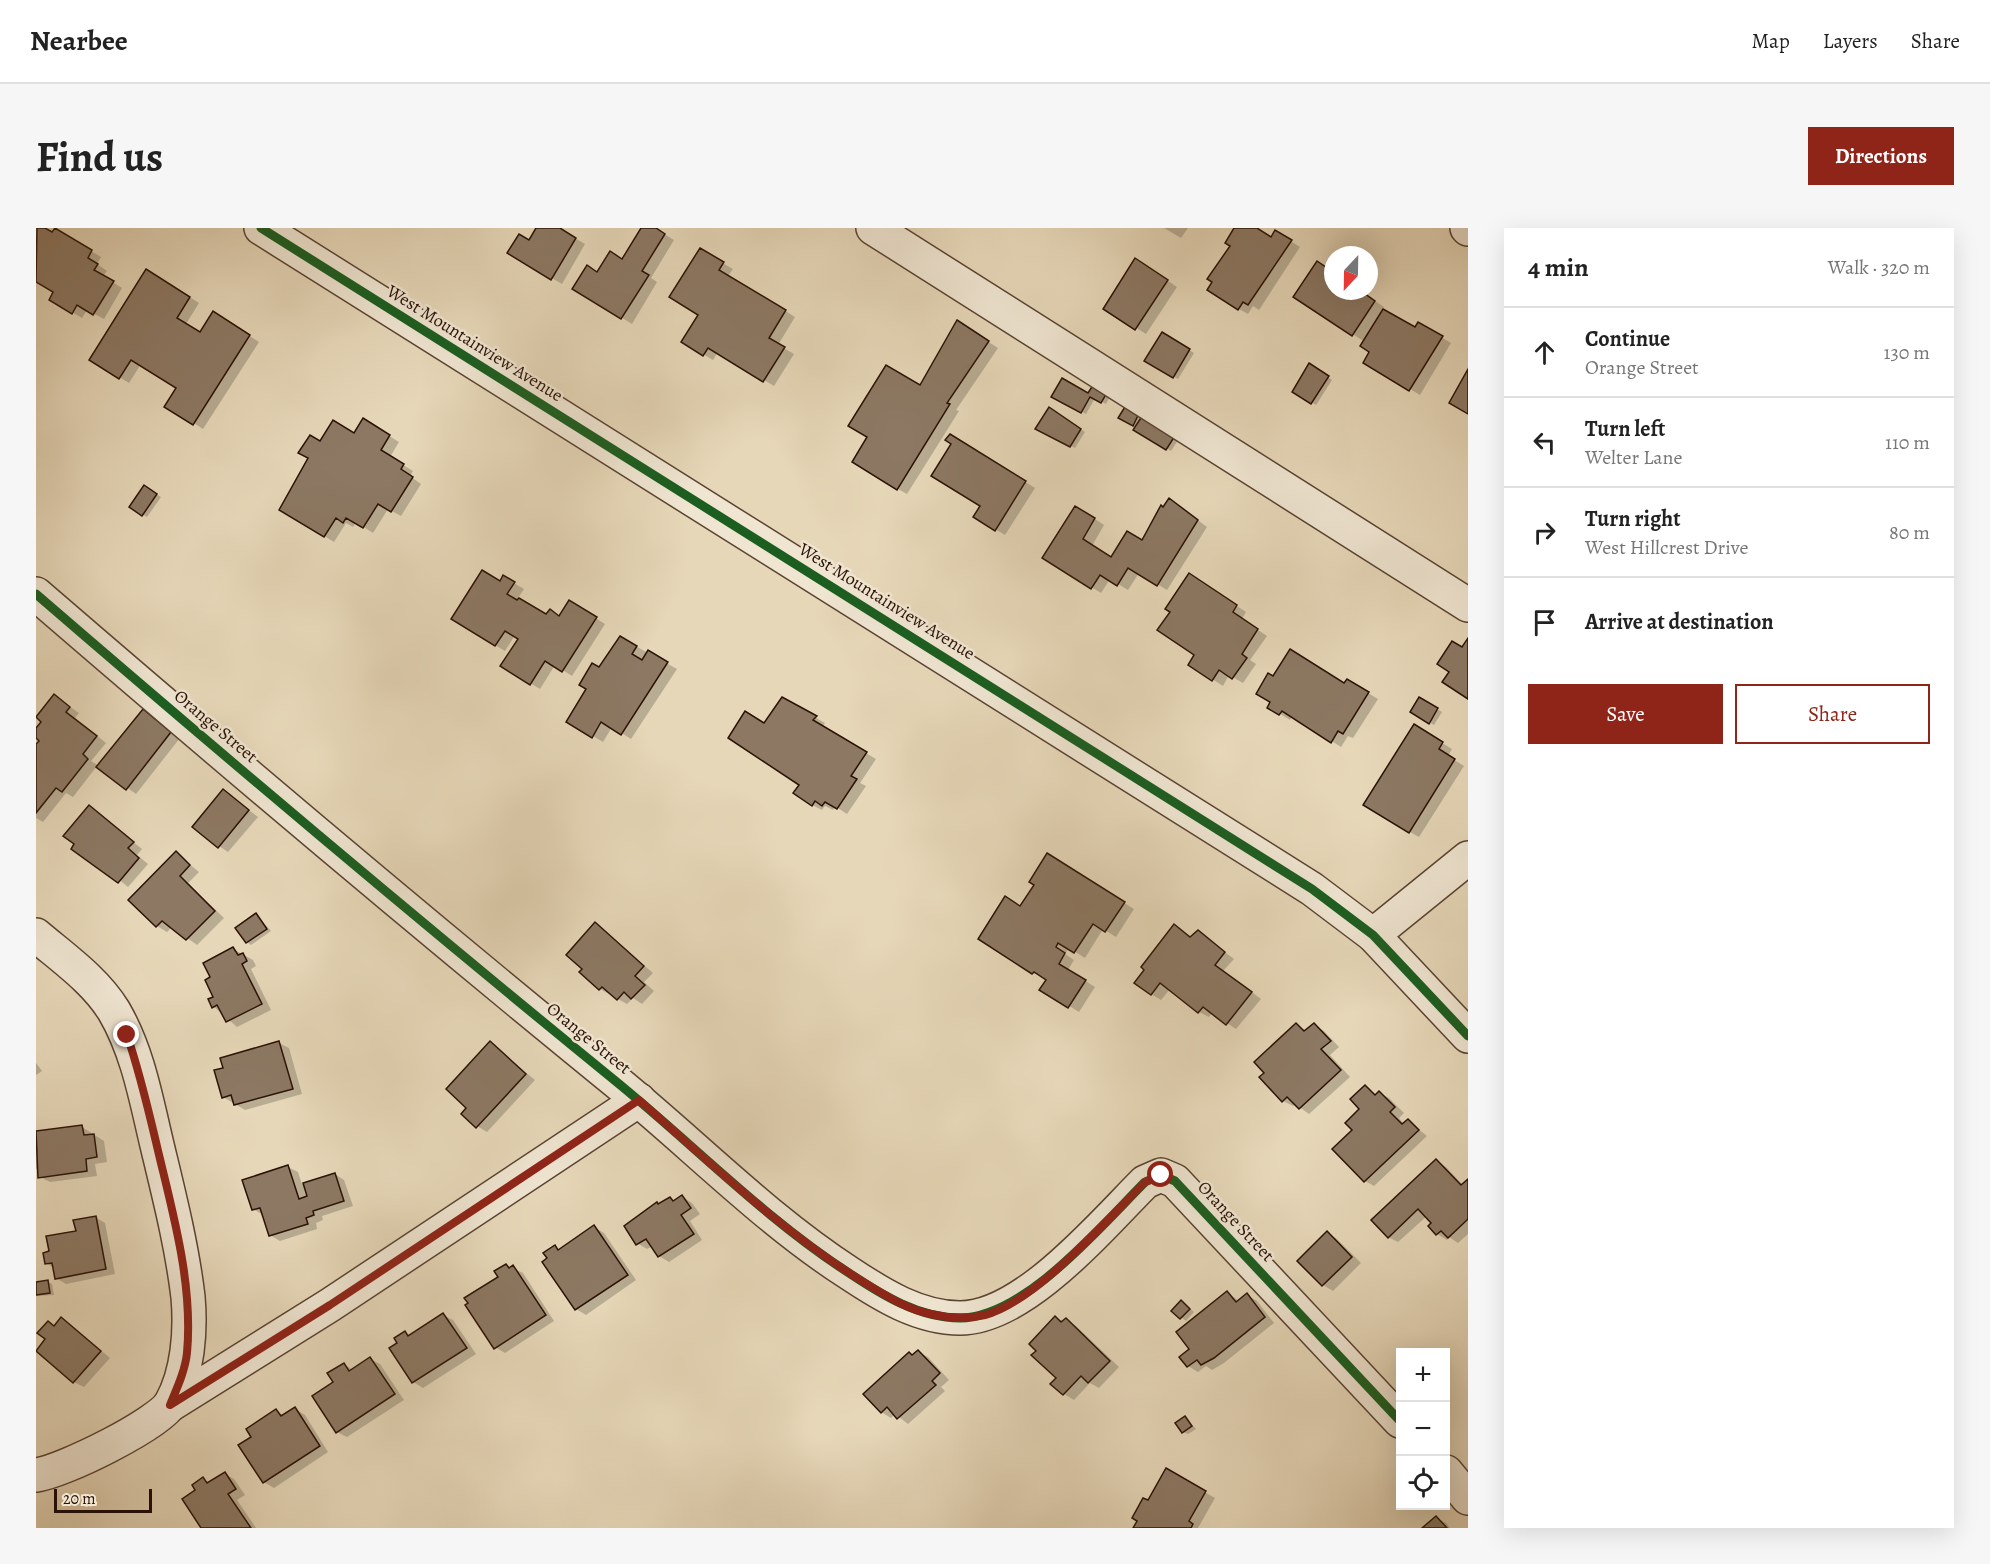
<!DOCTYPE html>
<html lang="en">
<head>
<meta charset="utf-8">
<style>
  body { margin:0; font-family:Alegreya,serif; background:#f6f6f6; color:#222 }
  .controls { position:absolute; right:18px; bottom:18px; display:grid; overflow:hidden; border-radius:0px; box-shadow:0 6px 24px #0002 }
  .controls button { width:54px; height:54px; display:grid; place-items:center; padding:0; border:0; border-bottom:2px solid #e0e0e0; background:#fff; color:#222; font:30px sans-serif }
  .compass { position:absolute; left:1288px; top:18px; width:54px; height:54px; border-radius:50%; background:#fff; box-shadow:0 6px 24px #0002; rotate:202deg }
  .scale { position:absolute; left:18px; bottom:15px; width:98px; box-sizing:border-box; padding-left:6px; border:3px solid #2b1206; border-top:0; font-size:16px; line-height:21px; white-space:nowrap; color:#2b1206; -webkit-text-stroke:4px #efe5d1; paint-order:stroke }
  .stop { position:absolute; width:18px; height:18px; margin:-14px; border:4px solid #8f2418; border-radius:50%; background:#fff }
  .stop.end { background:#8f2418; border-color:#fff; box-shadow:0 2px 6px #0008 }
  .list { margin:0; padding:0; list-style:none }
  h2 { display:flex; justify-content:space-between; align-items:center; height:78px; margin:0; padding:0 24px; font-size:26px }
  h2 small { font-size:20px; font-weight:400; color:#767676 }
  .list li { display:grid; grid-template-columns:39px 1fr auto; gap:18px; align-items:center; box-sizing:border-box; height:90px; padding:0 24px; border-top:2px solid #e0e0e0 }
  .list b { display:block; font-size:22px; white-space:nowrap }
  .list p { margin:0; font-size:20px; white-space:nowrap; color:#767676 }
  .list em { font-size:20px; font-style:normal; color:#767676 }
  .actions { display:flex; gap:12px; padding:18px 24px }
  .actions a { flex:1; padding:14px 0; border:2px solid #8f2418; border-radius:0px; text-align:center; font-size:21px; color:#8f2418 }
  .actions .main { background:#8f2418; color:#fff }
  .icon { flex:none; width:33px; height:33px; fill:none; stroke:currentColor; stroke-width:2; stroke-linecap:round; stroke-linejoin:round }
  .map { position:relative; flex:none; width:1432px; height:1300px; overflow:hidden; border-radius:0px }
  header { display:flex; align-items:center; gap:36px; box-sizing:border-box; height:84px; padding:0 30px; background:#fff; border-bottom:2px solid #e0e0e0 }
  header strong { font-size:28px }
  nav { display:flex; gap:33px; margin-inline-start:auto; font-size:21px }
  .intro { display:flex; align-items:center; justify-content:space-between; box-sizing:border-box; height:144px; padding:0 36px }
  h1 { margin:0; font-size:42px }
  .button { padding:15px 27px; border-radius:0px; background:#8f2418; color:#fff; font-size:21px; font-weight:700 }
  main { display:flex; gap:36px; padding:0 36px }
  aside { flex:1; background:#fff; border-radius:0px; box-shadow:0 6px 24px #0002 }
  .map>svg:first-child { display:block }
</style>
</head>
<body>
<header>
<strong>Nearbee</strong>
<nav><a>Map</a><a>Layers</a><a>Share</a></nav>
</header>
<div class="intro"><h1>Find us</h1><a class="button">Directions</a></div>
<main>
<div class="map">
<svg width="1432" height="1300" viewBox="0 0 1432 1300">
  <rect width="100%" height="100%" fill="#e6d7b8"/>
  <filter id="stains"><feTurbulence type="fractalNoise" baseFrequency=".00333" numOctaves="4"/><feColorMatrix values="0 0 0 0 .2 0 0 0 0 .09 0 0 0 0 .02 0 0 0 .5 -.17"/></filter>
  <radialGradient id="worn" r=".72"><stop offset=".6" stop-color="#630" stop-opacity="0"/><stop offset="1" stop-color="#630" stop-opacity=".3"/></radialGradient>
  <!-- shadow -->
  <g fill="#0003">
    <path d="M3 0 17 6 20 2 65 29 61 36 71 43 67 48 86 60 68 91 51 82 46 90 15 72 19 64 0 52V5Z"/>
    <path d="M501 0H522L549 16 526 56 473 25 493 14Z"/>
    <path d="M607 0H618L638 12 615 50 621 54 596 96 538 60 587 33Z"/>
    <path d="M1128 0H1152L1145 10Z"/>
    <path d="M1200 0H1219L1235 10 1240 4 1264 19 1223 82 1217 78 1212 86 1203 81 1196 18Z"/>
    <path d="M664 22 697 41 692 48 759 89 742 117 758 126 738 158 682 124 677 132 647 114 664 86Z"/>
    <path d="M1110 38 1141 59 1110 106 1069 80Z"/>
    <path d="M1291 41 1297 45V63H1324L1348 79 1346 82 1380 101 1383 96 1415 115 1384 167 1329 134 1335 123 1329 114 1259 69Z"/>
    <path d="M120 48 163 75 150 96 164 105 187 91 223 114 167 201 158 195 142 159 105 136 93 155 83 149Z"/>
    <path d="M931 100 962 120 920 182 923 183 871 266 862 261 884 159Z"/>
    <path d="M1126 106 1158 125 1142 151 1110 133Z"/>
    <path d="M1274 137 1296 152 1280 177 1258 164Z"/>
    <path d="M1076 165 1070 176 1059 170 1050 186 1017 168Z"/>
    <path d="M1018 183 1049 204 1039 220 1001 200Z"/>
    <path d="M1110 184 1146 206 1135 223 1084 190Z"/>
    <path d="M337 198 363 214 354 229 377 243 374 248 385 256 365 288 352 281 337 305 320 294 317 299 310 295 298 314 245 281 285 215 319 207Z"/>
    <path d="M924 213 999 260 969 307 939 289 946 277Z"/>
    <path d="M108 259 125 269 111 289 95 279Z"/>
    <path d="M1143 278 1171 299 1131 362 1103 345 1092 362 1074 351 1065 365 1008 330 1050 285 1068 297 1056 318 1076 331 1107 314Z"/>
    <path d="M468 349 488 361 482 370 511 388 524 389 534 374 569 396 536 448 519 437 504 461 466 438 484 410 479 407 469 423 459 417 465 354Z"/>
    <path d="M1163 353 1210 384 1206 391 1231 408 1214 432 1220 436 1207 455 1193 447 1187 458 1154 437 1160 427Z"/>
    <path d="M585 410 641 441 595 511 576 499 567 514 532 493Z"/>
    <path d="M1237 450 1309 457 1312 453 1342 471 1317 510 1312 508 1305 519 1256 488 1254 492 1233 479 1236 474Z"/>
    <path d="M18 468 43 485 39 490 70 515 55 533 63 538 107 483 144 510 100 566 61 538 37 569 30 565 7 594 0 590V518L5 512 0 509V503Z"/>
    <path d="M747 471 789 495 786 499 840 531 824 555 830 558 811 586 799 578 797 582 789 578 786 582 776 577 729 497Z"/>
    <path d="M1384 471 1406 484 1398 497 1376 484Z"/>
    <path d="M1388 504 1416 521 1412 528 1428 538 1383 609 1374 604Z"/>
    <path d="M187 563 222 589 192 624 183 618Z"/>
    <path d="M53 579 106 621 101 627 112 636 92 659 40 616Z"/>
    <path d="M140 625 163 644 152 655 188 690 161 717 136 699 131 704 121 698 95 672Z"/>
    <path d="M1021 633 1098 681 1080 709 1067 701 1049 730 1033 720 1029 726 1038 732 1032 742 1059 759 1043 784 1006 761 1012 751 997 745 984 680Z"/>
    <path d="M220 686 235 703 215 717 211 714Z"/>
    <path d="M559 696 617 745 608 754 618 763 606 776 597 770 591 776 564 761 548 741Z"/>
    <path d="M1139 698 1156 710 1162 704 1198 731 1187 743 1225 771 1200 801 1176 785 1173 789 1163 784 1134 761 1125 772 1115 766Z"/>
    <path d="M197 721 217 732 220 738 215 741 235 782 201 799 178 779 176 749Z"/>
    <path d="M1260 797 1271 803 1278 797 1288 803 1303 819 1294 827 1314 849 1273 886 1259 876 1257 878 1247 873 1230 846Z"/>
    <path d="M243 815 253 820 266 866 209 882 187 869Z"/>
    <path d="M454 815 499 852 451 904 441 898Z"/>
    <path d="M0 835 6 843 0 847Z"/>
    <path d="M1329 859 1341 867 1343 865 1353 870 1368 885 1363 890 1368 896 1372 893 1391 908 1338 958 1329 953 1318 902Z"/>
    <path d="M46 899 68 913 71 934 59 936 61 948 14 954 4 949 3 941H0V905Z"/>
    <path d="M1400 933 1410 939 1427 957 1432 953V1006L1422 1015 1413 1009 1411 1012 1401 1006 1398 995 1391 988 1362 1014 1352 1009Z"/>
    <path d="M252 939 262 944 266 956 299 946 308 952 317 978 286 988 287 992 280 995 281 1001 244 1013 234 1007 227 987 217 981Z"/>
    <path d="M647 969 656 975 664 986 654 993 666 1012 633 1034 623 1028 617 1018 611 1021 601 1015 634 970 639 973Z"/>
    <path d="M59 989 69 995 79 1046 30 1056 20 1050 18 1040 10 1035 15 1024Z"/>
    <path d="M558 999 568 1005 600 1052 550 1087 540 1081 513 1031 519 1019 524 1022Z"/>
    <path d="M1292 1005 1301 1011 1325 1035 1297 1063 1287 1057Z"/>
    <path d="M470 1037 487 1045 518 1093 469 1125 459 1119 464 1049Z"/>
    <path d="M12 1054 16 1056 18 1067 0 1068V1056Z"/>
    <path d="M1192 1065 1203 1073 1211 1067 1221 1073 1238 1095 1188 1135 1176 1142 1170 1138 1162 1144 1152 1138 1155 1121Z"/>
    <path d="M1146 1074 1158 1084 1150 1093 1137 1083Z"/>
    <path d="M407 1087 417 1092 440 1126 387 1160 377 1154 363 1115 369 1105 374 1108Z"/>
    <path d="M26 1090 74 1130 48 1159 38 1154 11 1111 12 1094 19 1098Z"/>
    <path d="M1019 1090 1040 1098 1083 1139 1063 1160 1054 1155 1038 1172 1028 1166 1022 1150 1002 1123Z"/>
    <path d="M882 1124 892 1129 913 1152 905 1159 909 1163 872 1196 859 1186 855 1190 845 1184Z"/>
    <path d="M334 1131 344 1136 368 1172 311 1209 301 1204 299 1155 308 1136 317 1142Z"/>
    <path d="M259 1181 269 1187 292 1224 238 1260 228 1254 217 1209 240 1183 248 1188Z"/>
    <path d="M1149 1189 1160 1201 1152 1206 1147 1204Z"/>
    <path d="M1130 1242 1179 1270 1162 1300H1099Z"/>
    <path d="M189 1246 198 1251 209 1267 201 1272 220 1300H167L148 1271 161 1262 167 1251 174 1255Z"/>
    <path d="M1400 1290 1410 1295 1414 1300H1389Z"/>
  </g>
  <!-- building -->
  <g fill="#8c7863" stroke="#2b1206" stroke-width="1.5">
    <path d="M1 0H9L16 4 19 0 56 22 52 30 62 36 58 42 78 53 57 87 41 77 36 86 13 72 17 64 0 54Z"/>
    <path d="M500 0H524L540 10 515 52 471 25 483 6 493 12Z"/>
    <path d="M605 0H620L629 6 606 43 613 47 585 91 536 61 551 37 561 44 574 23 586 31Z"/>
    <path d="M1198 0H1221L1235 9 1239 2 1256 12 1212 77 1207 74 1202 82 1171 62 1176 54 1171 51 1194 18 1189 15Z"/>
    <path d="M664 20 688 34 683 42 750 82 733 110 749 119 727 154 672 120 667 128 645 114 662 87 633 69Z"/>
    <path d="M1099 30 1132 52 1099 102 1067 81Z"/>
    <path d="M1281 33 1297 44V63H1325L1339 73 1316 108 1257 69Z"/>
    <path d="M110 41 154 69 141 90 164 104 177 83 214 107 157 197 128 179 140 160 95 132 83 151 53 132Z"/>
    <path d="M1347 81 1379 99 1382 94 1407 108 1373 163 1327 135 1333 124 1324 118Z"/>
    <path d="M921 92 953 113 911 175 914 176 861 262 816 234 831 209 812 198 850 137 884 157Z"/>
    <path d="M1126 104 1154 121 1137 150 1108 133Z"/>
    <path d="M1273 135 1293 148 1275 176 1256 164Z"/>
    <path d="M1432 141V186L1413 175Z"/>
    <path d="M1026 150 1052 165 1059 154 1073 161 1065 175 1054 169 1045 185 1015 169Z"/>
    <path d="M1092 174 1105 181 1097 198 1082 190Z"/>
    <path d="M1013 179 1045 201 1034 219 999 201Z"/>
    <path d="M1110 182 1142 203 1130 222 1097 202Z"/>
    <path d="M327 190 354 207 345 222 368 236 365 241 377 249 355 284 342 276 327 300 310 290 307 295 300 290 288 309 243 282 272 230 262 225 274 207 284 213 297 192 318 205Z"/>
    <path d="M914 206 990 253 959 303 937 289 944 278 895 248 915 216 909 212Z"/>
    <path d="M108 257 121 266 106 288 93 279Z"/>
    <path d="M1133 270 1162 292 1121 358 1092 340 1081 358 1064 347 1055 361 1006 330 1039 278 1059 290 1047 311 1075 329 1091 303 1106 312 1125 277 1127 279Z"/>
    <path d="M446 342 464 353 467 347 479 354 471 366 481 372 483 370 510 386 514 381 523 388 533 372 561 389 526 444 509 433 494 457 464 438 482 411 469 403 459 418 415 391Z"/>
    <path d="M1153 345 1201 377 1197 384 1222 401 1206 426 1211 430 1196 451 1183 442 1176 453 1152 437 1158 427 1121 402 1134 384 1129 381Z"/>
    <path d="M584 408 601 418 596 426 606 432 612 422 632 434 585 507 565 494 556 510 530 494 550 461 543 457 556 435 563 439Z"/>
    <path d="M1432 410V471L1406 454 1413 444 1401 436 1416 413 1426 419Z"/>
    <path d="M1254 421 1308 455 1311 451 1333 464 1307 506 1302 503 1295 515 1246 483 1243 487 1231 480 1234 474 1220 466 1232 445 1237 448Z"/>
    <path d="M18 466 34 479 30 484 61 508 47 526 52 531 26 564 20 560 0 585V516L3 513 0 510V500L5 494 0 489Z"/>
    <path d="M746 469 781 488 777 492 831 524 815 548 821 551 801 581 789 574 786 578 779 573 776 578 757 565 763 557 692 510 709 483 728 495Z"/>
    <path d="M1383 469 1402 480 1393 496 1374 484Z"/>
    <path d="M107 481 135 504 90 562 60 539Z"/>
    <path d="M1378 496 1407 514 1403 521 1419 531 1373 605 1327 577Z"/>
    <path d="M187 561 213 582 182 620 156 599Z"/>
    <path d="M53 577 98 614 92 620 103 630 82 655 35 621 38 616 27 608Z"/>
    <path d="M140 623 154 637 144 648 179 683 150 712 126 693 120 699 92 672Z"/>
    <path d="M1011 625 1089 674 1069 704 1057 696 1038 725 1022 715 1020 719 1029 725 1023 736 1050 752 1032 780 1003 762 1010 752 998 744 996 746 942 711 969 668 984 678 998 657 993 654Z"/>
    <path d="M220 685 231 701 210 715 199 700Z"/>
    <path d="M559 694 608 738 599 748 609 757 595 771 588 764 581 772 566 759 563 762 543 744 546 741 530 727Z"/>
    <path d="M1138 696 1154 709 1162 702 1189 724 1179 737 1216 764 1190 797 1167 779 1162 785 1124 755 1115 767 1098 755 1108 742 1105 739Z"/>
    <path d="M197 719 202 727 207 725 211 733 206 736 226 776 190 794 181 777 176 780 172 771 177 769 169 752 174 749 167 735Z"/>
    <path d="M1260 795 1268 803 1278 795 1295 813 1285 821 1305 842 1263 881 1251 869 1246 874 1223 849 1228 845 1218 834Z"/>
    <path d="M243 813 257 861 198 877 195 867 186 870 178 842 187 840 184 830Z"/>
    <path d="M454 813 490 846 440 900 425 886 430 880 410 861Z"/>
    <path d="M1329 857 1339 867 1343 863 1359 879 1354 884 1366 896 1372 891 1383 902 1328 954 1296 921 1316 902 1309 895 1323 881 1314 871Z"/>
    <path d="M46 897 48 907 58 906 61 929 50 931 51 943 2 950 0 903Z"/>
    <path d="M1400 931 1425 957 1432 951V991L1412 1010 1405 1003 1400 1007 1392 998 1395 995 1382 981 1352 1010 1335 992Z"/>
    <path d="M252 937 263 971 271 968 267 955 299 945 308 973 277 983 278 987 270 990 272 996 233 1008 224 980 216 982 206 952Z"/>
    <path d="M646 967 655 980 645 987 658 1006 622 1029 610 1011 600 1017 588 998 621 974 622 976 634 969 637 973Z"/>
    <path d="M60 988 70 1041 19 1051 16 1035 9 1036 7 1025 13 1023 10 1008 40 1003 37 992Z"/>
    <path d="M558 997 592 1047 539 1082 506 1034 511 1030 507 1025 519 1017 522 1022Z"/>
    <path d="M1291 1003 1316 1029 1286 1058 1261 1033Z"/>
    <path d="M470 1036 473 1040 477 1037 510 1087 458 1121 429 1077 432 1075 428 1070 462 1049 458 1043Z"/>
    <path d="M12 1052 14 1065 0 1067V1054Z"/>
    <path d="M1191 1063 1200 1074 1211 1065 1229 1089 1178 1130 1165 1137 1161 1132 1151 1139 1143 1129 1153 1121 1140 1104Z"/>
    <path d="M1145 1072 1154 1081 1144 1091 1135 1083Z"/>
    <path d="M407 1085 431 1120 376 1155 353 1120 361 1115 358 1110 369 1103 372 1108Z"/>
    <path d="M1019 1088 1025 1094 1030 1090 1074 1133 1052 1155 1045 1148 1027 1167 1014 1156 1020 1150 995 1127 1000 1123 993 1116Z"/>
    <path d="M25 1089 65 1123 37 1155 0 1123 9 1111 1 1105 12 1093 18 1098Z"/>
    <path d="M882 1122 904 1145 896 1153 900 1157 861 1191 851 1179 845 1185 827 1166 873 1124 876 1127Z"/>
    <path d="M334 1129 359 1166 300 1205 276 1168 297 1154 291 1145 308 1135 313 1143Z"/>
    <path d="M259 1179 284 1218 227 1255 202 1217 215 1209 210 1201 240 1181 245 1188Z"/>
    <path d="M1149 1188 1156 1198 1146 1205 1139 1195Z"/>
    <path d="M1130 1240 1170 1263 1153 1293 1157 1296 1155 1300H1097L1101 1293 1096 1290 1107 1270 1112 1272Z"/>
    <path d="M189 1244 200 1261 192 1266 215 1300H165L146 1271 159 1262 156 1257 167 1249 171 1255Z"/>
    <path d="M1400 1288 1411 1300H1386Z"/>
  </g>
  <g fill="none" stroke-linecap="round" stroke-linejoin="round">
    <!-- minor casing -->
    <g stroke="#5a4332" stroke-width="36">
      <g id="minor">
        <path d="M225 0 1276 661 1337 707 1432 808"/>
        <path d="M837 0 1432 377"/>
        <path d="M1431 0 1432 1"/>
        <path d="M0 366C190 530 382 692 577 851 656 915 728 990 813 1045 846 1067 883 1090 924 1090 988 1090 1065 998 1109 954L1125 947 1139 953 1364 1193"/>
        <path d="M0 707C27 730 59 752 78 783 102 824 110 871 121 917 133 967 146 1018 152 1069 155 1103 152 1145 135 1175 123 1196 26 1244 0 1247"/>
        <path d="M1337 707 1432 630"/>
        <path d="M134 1177 294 1077 603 872"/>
        <path d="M1410 1244 1432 1270"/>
      </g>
    </g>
    <!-- minor -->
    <use href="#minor" stroke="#efe5d1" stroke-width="33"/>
    <!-- cycleway casing -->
    <g stroke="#efe5d1" stroke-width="13">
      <g id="cycleway">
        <path d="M225 0 1276 661 1337 707 1432 808"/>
        <path d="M0 366C190 530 382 692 577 851 656 915 728 990 813 1045 846 1067 883 1090 924 1090 988 1090 1065 998 1109 954L1125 947 1139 953 1364 1193"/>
      </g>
    </g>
    <!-- cycleway -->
    <use href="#cycleway" stroke="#1b5e20" stroke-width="9"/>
  </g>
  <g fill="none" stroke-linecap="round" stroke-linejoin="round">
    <!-- route -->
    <path stroke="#8f2418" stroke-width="8" d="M91 807C105 848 114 889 124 931 139 993 157 1060 151 1125 149 1143 141 1160 134 1177L294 1077 603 872C676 936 746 1004 829 1055 849 1067 872 1082 895 1086 912 1090 931 1091 949 1087 998 1075 1072 991 1109 954L1125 947"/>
  </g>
  <g text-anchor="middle" stroke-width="5" stroke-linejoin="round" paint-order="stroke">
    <!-- street labels -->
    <g font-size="18" fill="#2b1206" stroke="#efe5d1">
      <text transform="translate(439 115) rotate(32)" y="6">West Mountainview Avenue</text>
      <text transform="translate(851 373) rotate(32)" y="6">West Mountainview Avenue</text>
      <text transform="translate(180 498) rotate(40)" y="6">Orange Street</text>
      <text transform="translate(553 810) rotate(39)" y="6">Orange Street</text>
      <text transform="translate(1200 993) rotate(47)" y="6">Orange Street</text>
    </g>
  </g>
  <rect width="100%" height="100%" filter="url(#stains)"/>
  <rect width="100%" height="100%" fill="url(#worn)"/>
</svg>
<div class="controls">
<button>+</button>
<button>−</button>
<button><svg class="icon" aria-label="locate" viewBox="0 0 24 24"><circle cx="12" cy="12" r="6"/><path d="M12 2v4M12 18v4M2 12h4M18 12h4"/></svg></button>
</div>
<svg class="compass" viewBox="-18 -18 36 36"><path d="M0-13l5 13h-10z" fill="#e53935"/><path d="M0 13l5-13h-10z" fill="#767676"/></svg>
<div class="scale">20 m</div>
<div class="stop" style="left:1125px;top:947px"></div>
<div class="stop end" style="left:91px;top:807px"></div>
</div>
<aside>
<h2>4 min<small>Walk · 320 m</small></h2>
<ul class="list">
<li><svg class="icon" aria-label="ahead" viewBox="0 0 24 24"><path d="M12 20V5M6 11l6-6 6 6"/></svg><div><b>Continue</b><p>Orange Street</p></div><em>130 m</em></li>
<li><svg class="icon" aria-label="left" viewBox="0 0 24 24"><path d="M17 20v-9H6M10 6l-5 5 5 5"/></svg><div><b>Turn left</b><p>Welter Lane</p></div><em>110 m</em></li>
<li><svg class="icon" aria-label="right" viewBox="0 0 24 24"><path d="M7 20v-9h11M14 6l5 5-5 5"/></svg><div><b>Turn right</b><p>West Hillcrest Drive</p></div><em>80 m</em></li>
<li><svg class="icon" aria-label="arrive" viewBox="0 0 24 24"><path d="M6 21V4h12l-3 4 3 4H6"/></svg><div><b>Arrive at destination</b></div></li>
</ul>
<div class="actions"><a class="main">Save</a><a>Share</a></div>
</aside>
</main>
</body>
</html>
